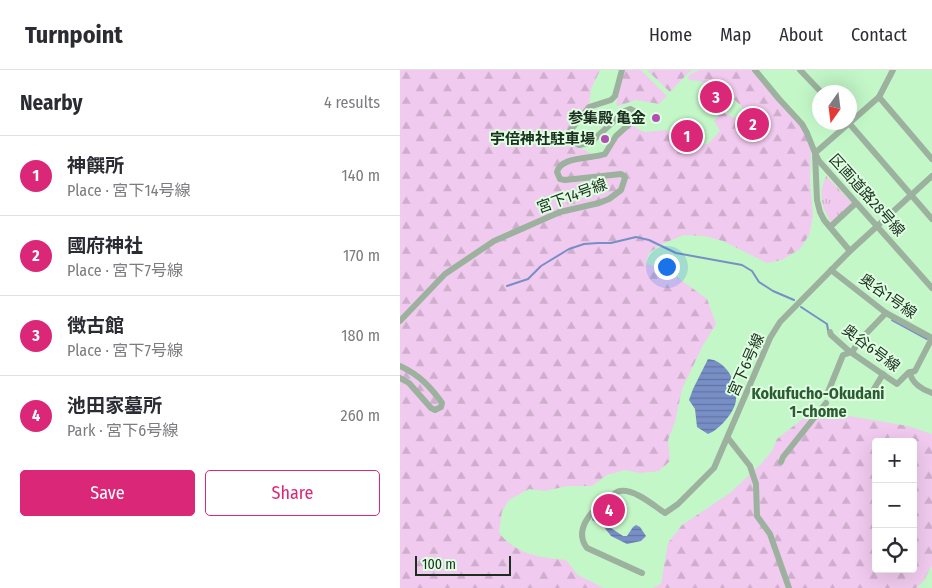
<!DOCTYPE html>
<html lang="en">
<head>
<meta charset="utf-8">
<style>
  body { margin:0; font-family:"Fira Sans Condensed","Noto Sans JP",sans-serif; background:#f7f7f7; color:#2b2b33 }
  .controls { position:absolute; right:15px; bottom:15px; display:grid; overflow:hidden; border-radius:5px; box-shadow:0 5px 20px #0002 }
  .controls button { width:45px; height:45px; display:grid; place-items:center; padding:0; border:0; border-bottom:1px solid #e1e1e2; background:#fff; color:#2b2b33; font:25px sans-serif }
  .compass { position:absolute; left:412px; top:15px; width:45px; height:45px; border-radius:50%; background:#fff; box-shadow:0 5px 20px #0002; rotate:194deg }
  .scale { position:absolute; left:15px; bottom:12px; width:96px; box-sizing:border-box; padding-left:5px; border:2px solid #1b2f1e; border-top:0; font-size:14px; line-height:18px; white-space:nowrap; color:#1b2f1e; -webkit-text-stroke:4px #dffee2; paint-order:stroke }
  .you { position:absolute; left:266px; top:196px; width:18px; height:18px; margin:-12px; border:4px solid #fff; border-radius:50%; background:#1a73e8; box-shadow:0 0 0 8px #1a73e833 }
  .badge { display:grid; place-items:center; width:32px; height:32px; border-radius:50%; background:#db2777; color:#fff; font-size:16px; font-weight:700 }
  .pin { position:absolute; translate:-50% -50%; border:2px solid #fff; box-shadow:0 1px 5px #0006 }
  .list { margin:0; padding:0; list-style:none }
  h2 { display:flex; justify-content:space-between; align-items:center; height:65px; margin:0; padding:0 20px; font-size:21px }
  h2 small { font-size:16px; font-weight:400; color:#7c7c81 }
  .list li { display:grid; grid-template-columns:32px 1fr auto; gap:15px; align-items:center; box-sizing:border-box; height:80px; padding:0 20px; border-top:1px solid #e1e1e2 }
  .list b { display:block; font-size:19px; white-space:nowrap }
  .list p { margin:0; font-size:16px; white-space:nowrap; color:#7c7c81 }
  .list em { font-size:16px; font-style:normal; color:#7c7c81 }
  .actions { display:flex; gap:10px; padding:15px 20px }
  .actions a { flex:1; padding:11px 0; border:1px solid #db2777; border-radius:5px; text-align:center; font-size:18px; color:#db2777 }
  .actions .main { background:#db2777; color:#fff }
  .icon { flex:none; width:28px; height:28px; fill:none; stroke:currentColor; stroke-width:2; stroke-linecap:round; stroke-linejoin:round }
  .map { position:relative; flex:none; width:532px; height:518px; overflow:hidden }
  header { display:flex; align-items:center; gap:30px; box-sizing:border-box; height:70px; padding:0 25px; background:#fff; border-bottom:1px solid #e1e1e2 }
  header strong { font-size:24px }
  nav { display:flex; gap:28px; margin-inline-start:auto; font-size:18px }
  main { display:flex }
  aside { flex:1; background:#fff }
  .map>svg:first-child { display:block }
</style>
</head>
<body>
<header>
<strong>Turnpoint</strong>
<nav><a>Home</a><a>Map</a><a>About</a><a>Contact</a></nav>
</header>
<main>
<aside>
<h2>Nearby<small>4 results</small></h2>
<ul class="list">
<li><span class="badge">1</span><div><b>神饌所</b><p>Place · 宮下14号線</p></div><em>140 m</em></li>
<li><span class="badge">2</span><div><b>國府神社</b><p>Place · 宮下7号線</p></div><em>170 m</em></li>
<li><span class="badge">3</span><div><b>徴古館</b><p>Place · 宮下7号線</p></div><em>180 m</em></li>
<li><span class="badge">4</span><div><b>池田家墓所</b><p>Park · 宮下6号線</p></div><em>260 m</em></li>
</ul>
<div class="actions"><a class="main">Save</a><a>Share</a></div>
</aside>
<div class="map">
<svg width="532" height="518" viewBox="0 0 532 518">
  <defs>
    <pattern id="forest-firs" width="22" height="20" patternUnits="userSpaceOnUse" patternTransform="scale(1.25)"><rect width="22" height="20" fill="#f1caef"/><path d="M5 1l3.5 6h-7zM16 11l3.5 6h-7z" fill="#ceaecc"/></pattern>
    <pattern id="park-tufts" width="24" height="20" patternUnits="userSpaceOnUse" patternTransform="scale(1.25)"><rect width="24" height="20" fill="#f1caef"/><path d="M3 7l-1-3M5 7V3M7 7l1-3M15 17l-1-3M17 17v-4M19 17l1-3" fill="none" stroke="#ceaecc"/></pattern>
    <pattern id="water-rules" width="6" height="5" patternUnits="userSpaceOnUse" patternTransform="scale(1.25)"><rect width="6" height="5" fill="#788ec6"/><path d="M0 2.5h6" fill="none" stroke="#6274a0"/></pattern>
  </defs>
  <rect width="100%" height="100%" fill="#c3f7c8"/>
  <!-- forest -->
  <g fill="url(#forest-firs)" fill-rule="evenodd">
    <path d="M0 0H200L191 19 189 35 168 60 171 73 200 88 218 66 233 55 241 61 246 62 266 60C284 73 285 75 308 74L320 61 314 51 322 41 345 54 357 65 363 59C340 35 324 12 289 10L288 7 290 4 300 0H352L402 57 411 77 410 112 413 146 409 165 400 179 382 190 367 193 323 171 304 166 284 165 262 174 249 183 246 193 277 207 307 229 316 254 302 277 282 319 275 352 268 370 270 391 259 401 240 403 225 400 207 405 192 416H167L145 421 129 419 109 430 102 441 99 462C113 484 142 488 166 490L178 505 204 518H0Z"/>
    <path d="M223 0H241L267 26 259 34 236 30 218 36 216 35Z"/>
    <path d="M247 0H293L288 3 270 22Z"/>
    <path d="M410 343 443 345 508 356 532 364V495L523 512 516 518H252L261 514 268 473 282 455 330 423 361 394 372 381 377 369ZM476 372H513V499H476Z"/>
  </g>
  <!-- park -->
  <path fill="url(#park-tufts)" d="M426 106 452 133 431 153C421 134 418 126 426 106Z"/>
  <!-- water -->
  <g fill="url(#water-rules)">
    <path d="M308 289C326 290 338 313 336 330 335 342 319 360 308 364L297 357 295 339 289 330 293 319Z"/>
    <path d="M193 446 223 466H227L233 457 236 455 240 457 246 466 241 471 227 474 211 466 204 457 192 450Z"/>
  </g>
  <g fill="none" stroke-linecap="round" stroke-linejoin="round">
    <!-- stream -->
    <g stroke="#788ec6" stroke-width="2">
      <path d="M107 216 128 209 141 196 169 179 184 174 198 173H211L236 167 249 170 276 183 342 195 352 201 359 212 373 221 394 230"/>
      <path d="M401 237 427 254 428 260"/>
      <path d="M492 250 527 269"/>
    </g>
    <!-- minor -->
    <g stroke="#9cb19e" stroke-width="6">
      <path d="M355 0 379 29 402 54 407 63 415 83 417 130 420 142 424 150 450 181"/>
      <path d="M400 0 421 22"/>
      <path d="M479 27 493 0"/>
      <path d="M448 52 532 149"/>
      <path d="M532 89 479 27 415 83 419 91 532 218"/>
      <path d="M430 157 456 133"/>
      <path d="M431 200 486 243 532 268"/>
      <path d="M0 251 45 204 94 171 160 142 199 133 209 129 221 120 225 108 224 106 221 104 165 110 160 109 157 102C161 86 192 89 205 84L216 66 235 49 236 42 230 39 225 41 190 73 179 75 169 69 168 65 170 61 189 37 211 30 215 26 222 0"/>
      <path d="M430 262 431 265 449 281 497 314 508 303 515 301 532 268"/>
      <path d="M0 296C19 305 30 316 42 333L41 337 35 340 31 338 9 313 0 308"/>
      <path d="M510 302C511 313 523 320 532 323"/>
      <path d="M428 322 443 285 452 282 460 270 486 243"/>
      <path d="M471 324 483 304"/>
      <path d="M328 368 350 396 356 414 357 446 370 464 389 518"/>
      <path d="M381 392 383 387 426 333"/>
      <path d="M242 503 187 478C173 460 192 440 206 430 210 427 215 422 220 421 235 419 253 435 265 443L278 434 314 398 370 268 380 252 450 181 532 106"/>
    </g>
  </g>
  <!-- markers -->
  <g fill="#b34eb3" stroke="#dffee2" stroke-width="2">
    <circle cx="256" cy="48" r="5"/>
    <circle cx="205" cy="69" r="5"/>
  </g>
  <g text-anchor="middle" stroke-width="4" stroke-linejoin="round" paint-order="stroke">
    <!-- poi labels -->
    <g font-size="15" font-weight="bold" fill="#1b2f1e" stroke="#dffee2" text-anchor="end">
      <text x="246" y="53">参集殿 亀金</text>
      <text x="195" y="74">宇倍神社駐車場</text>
    </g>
    <!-- street labels -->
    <g font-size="15" fill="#1b2f1e" stroke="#dffee2">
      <text transform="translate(467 125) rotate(48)" y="5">区画道路28号線</text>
      <text transform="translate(172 126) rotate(-20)" y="5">宮下14号線</text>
      <text transform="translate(488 226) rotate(35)" y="5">奥谷1号線</text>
      <text transform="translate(471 278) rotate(37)" y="5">奥谷6号線</text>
      <text transform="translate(346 295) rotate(-66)" y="5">宮下6号線</text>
    </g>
    <!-- neighbourhood labels -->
    <g font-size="16" font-weight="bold" fill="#2d5b34" stroke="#dffee2">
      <text x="418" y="329">Kokufucho-Okudani<tspan x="418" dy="18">1-chome</tspan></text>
    </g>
  </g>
</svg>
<div class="controls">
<button>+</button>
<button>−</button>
<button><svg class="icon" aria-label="locate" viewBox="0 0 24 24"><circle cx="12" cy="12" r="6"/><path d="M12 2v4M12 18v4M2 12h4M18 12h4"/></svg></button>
</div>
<svg class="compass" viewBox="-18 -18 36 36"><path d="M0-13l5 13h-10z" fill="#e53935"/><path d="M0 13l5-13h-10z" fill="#7c7c81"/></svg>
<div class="scale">100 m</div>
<div class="you"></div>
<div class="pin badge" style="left:287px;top:66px">1</div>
<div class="pin badge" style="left:353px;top:54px">2</div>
<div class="pin badge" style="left:316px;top:27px">3</div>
<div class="pin badge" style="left:209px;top:440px">4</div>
</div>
</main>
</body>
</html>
